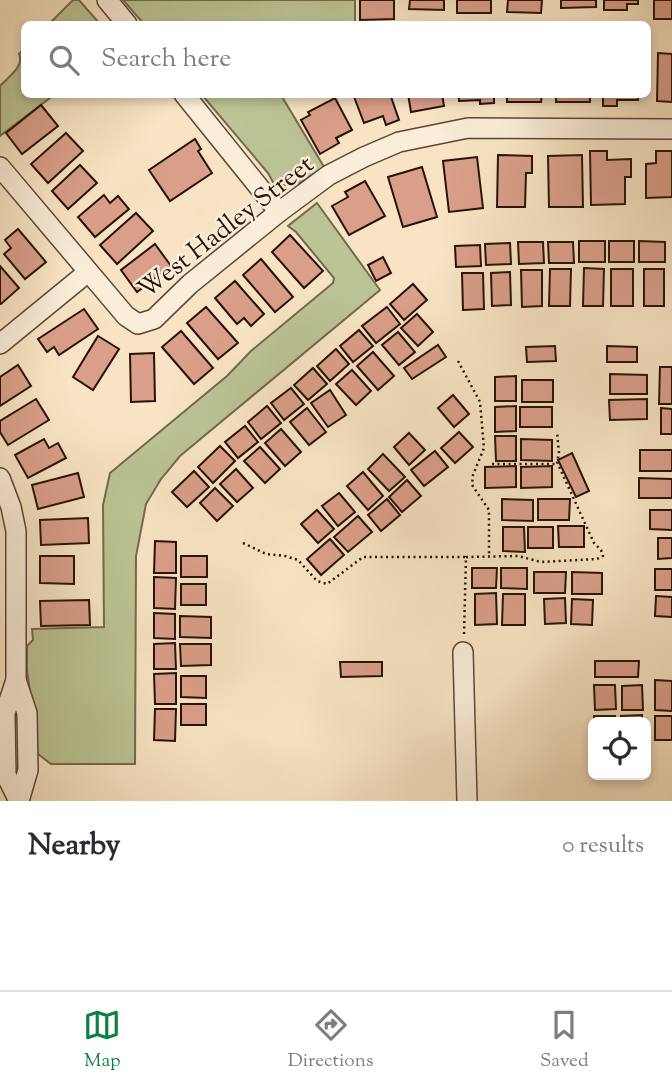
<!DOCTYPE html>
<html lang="en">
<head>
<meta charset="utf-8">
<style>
  body { margin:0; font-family:"Sorts Mill Goudy",serif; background:#f2f2f3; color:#2b2b33 }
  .controls { position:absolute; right:21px; bottom:21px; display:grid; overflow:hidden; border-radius:10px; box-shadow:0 4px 10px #0003 }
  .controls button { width:63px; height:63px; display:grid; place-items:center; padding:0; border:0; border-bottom:2px solid #e1e1e2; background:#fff; color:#2b2b33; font:35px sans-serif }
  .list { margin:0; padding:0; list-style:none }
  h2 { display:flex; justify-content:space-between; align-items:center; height:91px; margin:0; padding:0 28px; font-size:30px }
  h2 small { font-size:23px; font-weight:400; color:#7c7c81 }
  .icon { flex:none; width:38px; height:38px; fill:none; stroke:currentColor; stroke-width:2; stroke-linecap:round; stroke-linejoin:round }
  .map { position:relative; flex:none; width:672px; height:801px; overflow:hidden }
  .search { position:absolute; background:#fff; box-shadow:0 4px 10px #0003; left:21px; right:21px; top:21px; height:77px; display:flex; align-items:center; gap:18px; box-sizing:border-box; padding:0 24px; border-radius:10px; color:#7c7c81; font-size:26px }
  .sheet { height:189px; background:#fff }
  nav { display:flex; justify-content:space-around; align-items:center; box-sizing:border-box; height:98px; border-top:2px solid #e1e1e2; background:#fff; font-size:19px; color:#7c7c81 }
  nav a { display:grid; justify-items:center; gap:4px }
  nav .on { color:#0b8043 }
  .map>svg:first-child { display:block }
</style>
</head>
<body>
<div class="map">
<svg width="672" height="801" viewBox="0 0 672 801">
  <rect width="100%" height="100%" fill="#f8e4c4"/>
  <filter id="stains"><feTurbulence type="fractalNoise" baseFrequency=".00286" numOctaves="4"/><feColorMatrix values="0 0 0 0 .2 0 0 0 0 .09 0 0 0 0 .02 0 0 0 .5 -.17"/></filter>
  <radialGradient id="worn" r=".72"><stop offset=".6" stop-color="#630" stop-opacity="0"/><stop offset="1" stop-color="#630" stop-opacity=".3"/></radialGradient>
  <!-- green -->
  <g fill="#bcc495" stroke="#726b4d" stroke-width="2">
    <path d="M73 0H79L100 24H49Z"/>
    <path d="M123 0H355V24H144Z"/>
    <path d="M24 49V94L54 95 0 136V86C8 77 25 66 19 54Z"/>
    <path d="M202 95H281L324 167 295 186 274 184 268 173Z"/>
    <path d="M317 203 380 290 180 456 161 479 146 504 136 556 135 764H51L38 754 33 736V714L27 670V646L33 640 32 629 104 627 103 505 110 473 227 376 251 351 333 283 334 278 296 232 288 226Z"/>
  </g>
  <!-- building -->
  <g fill="#da9f8a" stroke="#281205" stroke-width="2">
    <path d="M360 0H394V19L360 20Z"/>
    <path d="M410 0H444V10L409 9Z"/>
    <rect x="457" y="0" width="34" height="13"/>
    <path d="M508 0H542L541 13 507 12Z"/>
    <path d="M561 0H596V7L561 8Z"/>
    <path d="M604 0H638V4H627V10H604Z"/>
    <rect x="654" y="0" width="18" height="19"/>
    <path d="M658 53 672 54V102L657 101Z"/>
    <path d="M353 94H390L399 120 386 125 383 116 364 123Z"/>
    <path d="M408 94H442L444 106 411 112Z"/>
    <path d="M459 94H494V103L480 104V100L459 101Z"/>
    <path d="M507 94H542L541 102H507Z"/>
    <rect x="556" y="94" width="34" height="8"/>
    <path d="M603 94H638V100H617V106H603Z"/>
    <path d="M335 98 352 130 336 138 339 143 320 154 301 120 310 115 308 112Z"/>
    <path d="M41 105 58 126 22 154 6 133Z"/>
    <path d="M66 133 83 151 48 183 31 164Z"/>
    <path d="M195 139 201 149 198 151 212 173 170 201 149 170Z"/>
    <path d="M590 151H607V160L631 159V177H625V204L591 205Z"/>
    <path d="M656 151H672V197L646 198V164L656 163Z"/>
    <path d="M498 155 532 156V173H526L525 207H497Z"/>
    <path d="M582 155 583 207H549L548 156Z"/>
    <path d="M477 157 483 208 449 212 443 161Z"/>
    <path d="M80 165 97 183 68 209 52 191Z"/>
    <path d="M422 167 437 217 403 227 388 177Z"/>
    <path d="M365 181 385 216 349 235 332 206 348 197 345 192Z"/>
    <path d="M104 195 110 203 118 196 129 209 95 237 78 217Z"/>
    <path d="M136 213 153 231 117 264 100 245Z"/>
    <path d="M18 229 46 262 25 279 4 254 11 248 5 240Z"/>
    <path d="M290 235 323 271 304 288 272 252Z"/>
    <rect x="579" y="241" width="26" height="21"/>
    <rect x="609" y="241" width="25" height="21"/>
    <path d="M639 241 665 242V262H639Z"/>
    <path d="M518 242H543L544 263 519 264Z"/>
    <path d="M548 242H573L574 263H549Z"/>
    <path d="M510 243 511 264 486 265 485 244Z"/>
    <path d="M155 244 171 266 137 292 121 270Z"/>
    <path d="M480 245 481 266 456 267 455 246Z"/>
    <path d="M383 257 391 273 376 281 368 265Z"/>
    <path d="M261 259 293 297 275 312 243 275Z"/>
    <path d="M0 266 19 288 1 304 0 303Z"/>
    <path d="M584 268 604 269 603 306H583Z"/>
    <path d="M550 269H571L570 306H549Z"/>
    <rect x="611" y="269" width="22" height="37"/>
    <rect x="644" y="269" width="20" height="37"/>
    <path d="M521 270H542V306L522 307Z"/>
    <path d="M510 272 511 305 492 306 491 273Z"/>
    <path d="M462 273H483L484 309 463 310Z"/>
    <path d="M235 281 264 314 251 326 244 318 237 324 215 298Z"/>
    <path d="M413 284 427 300 404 320 390 304Z"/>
    <path d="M206 307 238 343 218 359 187 323Z"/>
    <path d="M387 307 400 324 376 343 362 326Z"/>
    <path d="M84 309 98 329 59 355 54 347 47 352 38 339Z"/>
    <path d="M417 314 433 332 418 346 401 328Z"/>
    <path d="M359 330 373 346 353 362 340 346Z"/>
    <path d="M181 331 213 368 194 384 162 347Z"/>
    <path d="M398 332 415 352 399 365 382 345Z"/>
    <path d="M98 336 119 349 93 390 73 377Z"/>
    <path d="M438 345 446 357 412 379 404 368Z"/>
    <path d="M555 346 556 361 527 362 526 347Z"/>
    <path d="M607 346 637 347V362H607Z"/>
    <path d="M336 349 349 364 330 381 317 366Z"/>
    <path d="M373 352 394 376 378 390 357 366Z"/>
    <path d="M154 353 155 401 131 402 130 354Z"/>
    <path d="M18 365 31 386 0 406V377Z"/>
    <path d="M660 367H672V404H659Z"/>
    <path d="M313 368 327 384 308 400 294 385Z"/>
    <path d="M352 370 371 391 356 405 336 384Z"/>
    <path d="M610 374 647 375V394H610Z"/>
    <path d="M516 376V401H495V377Z"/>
    <rect x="522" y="380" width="31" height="22"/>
    <path d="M291 388 304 404 284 420 271 403Z"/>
    <path d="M330 390 346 415 328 427 311 403Z"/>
    <path d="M453 395 469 414 454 427 438 408Z"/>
    <path d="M36 399 49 420 8 445 0 432V421Z"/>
    <path d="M647 399V419L610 420 609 400Z"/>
    <path d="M267 406 281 423 261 439 248 422Z"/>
    <path d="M516 406V431L495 432V407Z"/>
    <rect x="520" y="407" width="32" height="20"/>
    <path d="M307 408 326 432 309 445 290 422Z"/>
    <path d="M661 408 672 409V434H661Z"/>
    <path d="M245 426 258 442 238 458 225 442Z"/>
    <path d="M281 429 301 452 285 466 265 443Z"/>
    <path d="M459 432 473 447 455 463 441 448Z"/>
    <path d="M409 433 425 450 409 465 394 447Z"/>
    <path d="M495 436H516V461H496Z"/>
    <path d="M44 439 49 448 58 443 66 458 28 478 15 455Z"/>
    <path d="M521 439 552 440V461L521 460Z"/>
    <path d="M220 446 235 461 213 483 198 467Z"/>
    <path d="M260 447 280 469 265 483 244 461Z"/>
    <rect x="640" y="450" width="32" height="21"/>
    <path d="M435 451 448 467 424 486 411 470Z"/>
    <path d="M572 453 589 491 576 497 558 460Z"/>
    <path d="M383 454 405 477 389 491 368 469Z"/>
    <path d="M516 466V487L485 488V467Z"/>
    <path d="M552 466V487L521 488V467Z"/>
    <path d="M236 469 253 488 237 502 220 484Z"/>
    <path d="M194 471 209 487 187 507 172 492Z"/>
    <path d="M363 472 383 496 368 510 347 486Z"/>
    <path d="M78 473 84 497 38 509 32 485Z"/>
    <path d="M639 478 672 479V498H639Z"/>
    <path d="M407 480 421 496 402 512 389 497Z"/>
    <path d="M215 488 233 506 217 521 200 503Z"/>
    <path d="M339 493 355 512 338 526 322 506Z"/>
    <path d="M387 499 400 515 381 531 368 515Z"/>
    <path d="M502 499 533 500V521L502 520Z"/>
    <path d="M538 499H570L569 520H538Z"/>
    <path d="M317 510 334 529 318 543 301 524Z"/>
    <path d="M650 510H672V530L650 529Z"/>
    <path d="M358 516 372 532 348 552 334 537Z"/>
    <path d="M88 518 89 543 41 545 40 520Z"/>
    <path d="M558 526H584V547H559Z"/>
    <path d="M503 527H524L525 552 503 551Z"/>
    <rect x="528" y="527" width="25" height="21"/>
    <path d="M658 538H672V558L658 559Z"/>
    <path d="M330 539 344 555 321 575 307 559Z"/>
    <path d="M155 541 176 542V573H154Z"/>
    <path d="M40 556H74V584L40 583Z"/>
    <rect x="181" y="556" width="26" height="21"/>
    <path d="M472 568H497L496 588H472Z"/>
    <path d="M501 568H527V589L501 588Z"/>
    <rect x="655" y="569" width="17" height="21"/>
    <path d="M534 572H566L565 593H534Z"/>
    <path d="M572 572 602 573V594H572Z"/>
    <path d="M154 577 176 578 175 609 154 608Z"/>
    <rect x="181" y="584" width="25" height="21"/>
    <path d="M496 593 497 624 475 625V594Z"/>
    <path d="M503 594H525V625H502Z"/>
    <path d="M656 596 672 597V617L655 616Z"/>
    <path d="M565 598 566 623 545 624 544 599Z"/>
    <path d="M572 599 593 600 592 625 571 624Z"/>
    <path d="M89 600 90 625 41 626 40 601Z"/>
    <path d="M154 613 175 614V639L154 638Z"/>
    <path d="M180 616 211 617V638L180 637Z"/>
    <path d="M175 643 176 669H154V644Z"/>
    <path d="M180 644H211V665L181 666Z"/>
    <path d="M595 661H639L638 677H595Z"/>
    <path d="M340 662H382V676L341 677Z"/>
    <path d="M176 673V704H155L154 674Z"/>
    <path d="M181 676H206V698L181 697Z"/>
    <path d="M655 680 672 681V711L655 710Z"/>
    <path d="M594 685H615L616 709 595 710Z"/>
    <path d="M642 685 643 710H622V686Z"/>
    <rect x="181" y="704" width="25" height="21"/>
    <path d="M155 709H176L175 741 154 740Z"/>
    <path d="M642 715V722H621V716Z"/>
    <path d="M594 716H615L616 722H594Z"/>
    <rect x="655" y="716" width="17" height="24"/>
  </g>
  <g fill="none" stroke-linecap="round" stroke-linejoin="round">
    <!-- minor casing -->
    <g stroke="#5c4635" stroke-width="22">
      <g id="minor">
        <path d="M107 0 127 24"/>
        <path d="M184 94 279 212"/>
        <path d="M0 167 126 316 138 324 154 319 190 284 279 212 329 175 364 157 399 142 468 128 672 129"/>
        <path d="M0 344 88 272"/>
        <path d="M0 478 11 507 16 531V680L27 713 28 770 19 801"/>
        <path d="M463 652 467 801"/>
        <path d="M16 680 5 713 6 775 19 801"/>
      </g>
    </g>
    <!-- path -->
    <g stroke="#281205" stroke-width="2.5" stroke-dasharray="2 3.5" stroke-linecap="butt">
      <path d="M458 361 480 402 484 448 473 475 472 485 489 510V555"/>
      <path d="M492 464H557"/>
      <path d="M243 543 266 554 285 556 298 560 317 581 327 584 363 557H466"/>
      <path d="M464 634 466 557 518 556 541 562 597 559 603 556 601 550 594 543 557 462 559 453 557 432"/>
    </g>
    <!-- minor -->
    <use href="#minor" stroke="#faedd9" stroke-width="19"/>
  </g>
  <g text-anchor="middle" stroke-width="5" stroke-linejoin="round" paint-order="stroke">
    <!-- street labels -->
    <g font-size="26" fill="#281205" stroke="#faedd9">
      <text transform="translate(225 226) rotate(-38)" y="9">West Hadley Street</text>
    </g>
  </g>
  <rect width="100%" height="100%" filter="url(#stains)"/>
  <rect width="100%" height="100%" fill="url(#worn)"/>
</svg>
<div class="controls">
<button><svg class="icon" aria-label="locate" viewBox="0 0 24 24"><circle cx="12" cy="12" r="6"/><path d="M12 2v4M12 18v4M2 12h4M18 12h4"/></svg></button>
</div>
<div class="search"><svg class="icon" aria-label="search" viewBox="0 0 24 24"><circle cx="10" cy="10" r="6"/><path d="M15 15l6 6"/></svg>Search here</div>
</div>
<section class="sheet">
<h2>Nearby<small>0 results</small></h2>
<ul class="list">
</ul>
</section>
<nav>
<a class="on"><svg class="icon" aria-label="map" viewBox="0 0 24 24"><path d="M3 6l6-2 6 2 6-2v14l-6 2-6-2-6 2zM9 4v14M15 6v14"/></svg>Map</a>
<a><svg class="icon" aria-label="directions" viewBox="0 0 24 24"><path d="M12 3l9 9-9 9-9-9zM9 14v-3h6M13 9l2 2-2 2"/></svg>Directions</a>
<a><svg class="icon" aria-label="saved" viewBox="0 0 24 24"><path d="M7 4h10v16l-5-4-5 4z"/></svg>Saved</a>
</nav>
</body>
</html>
